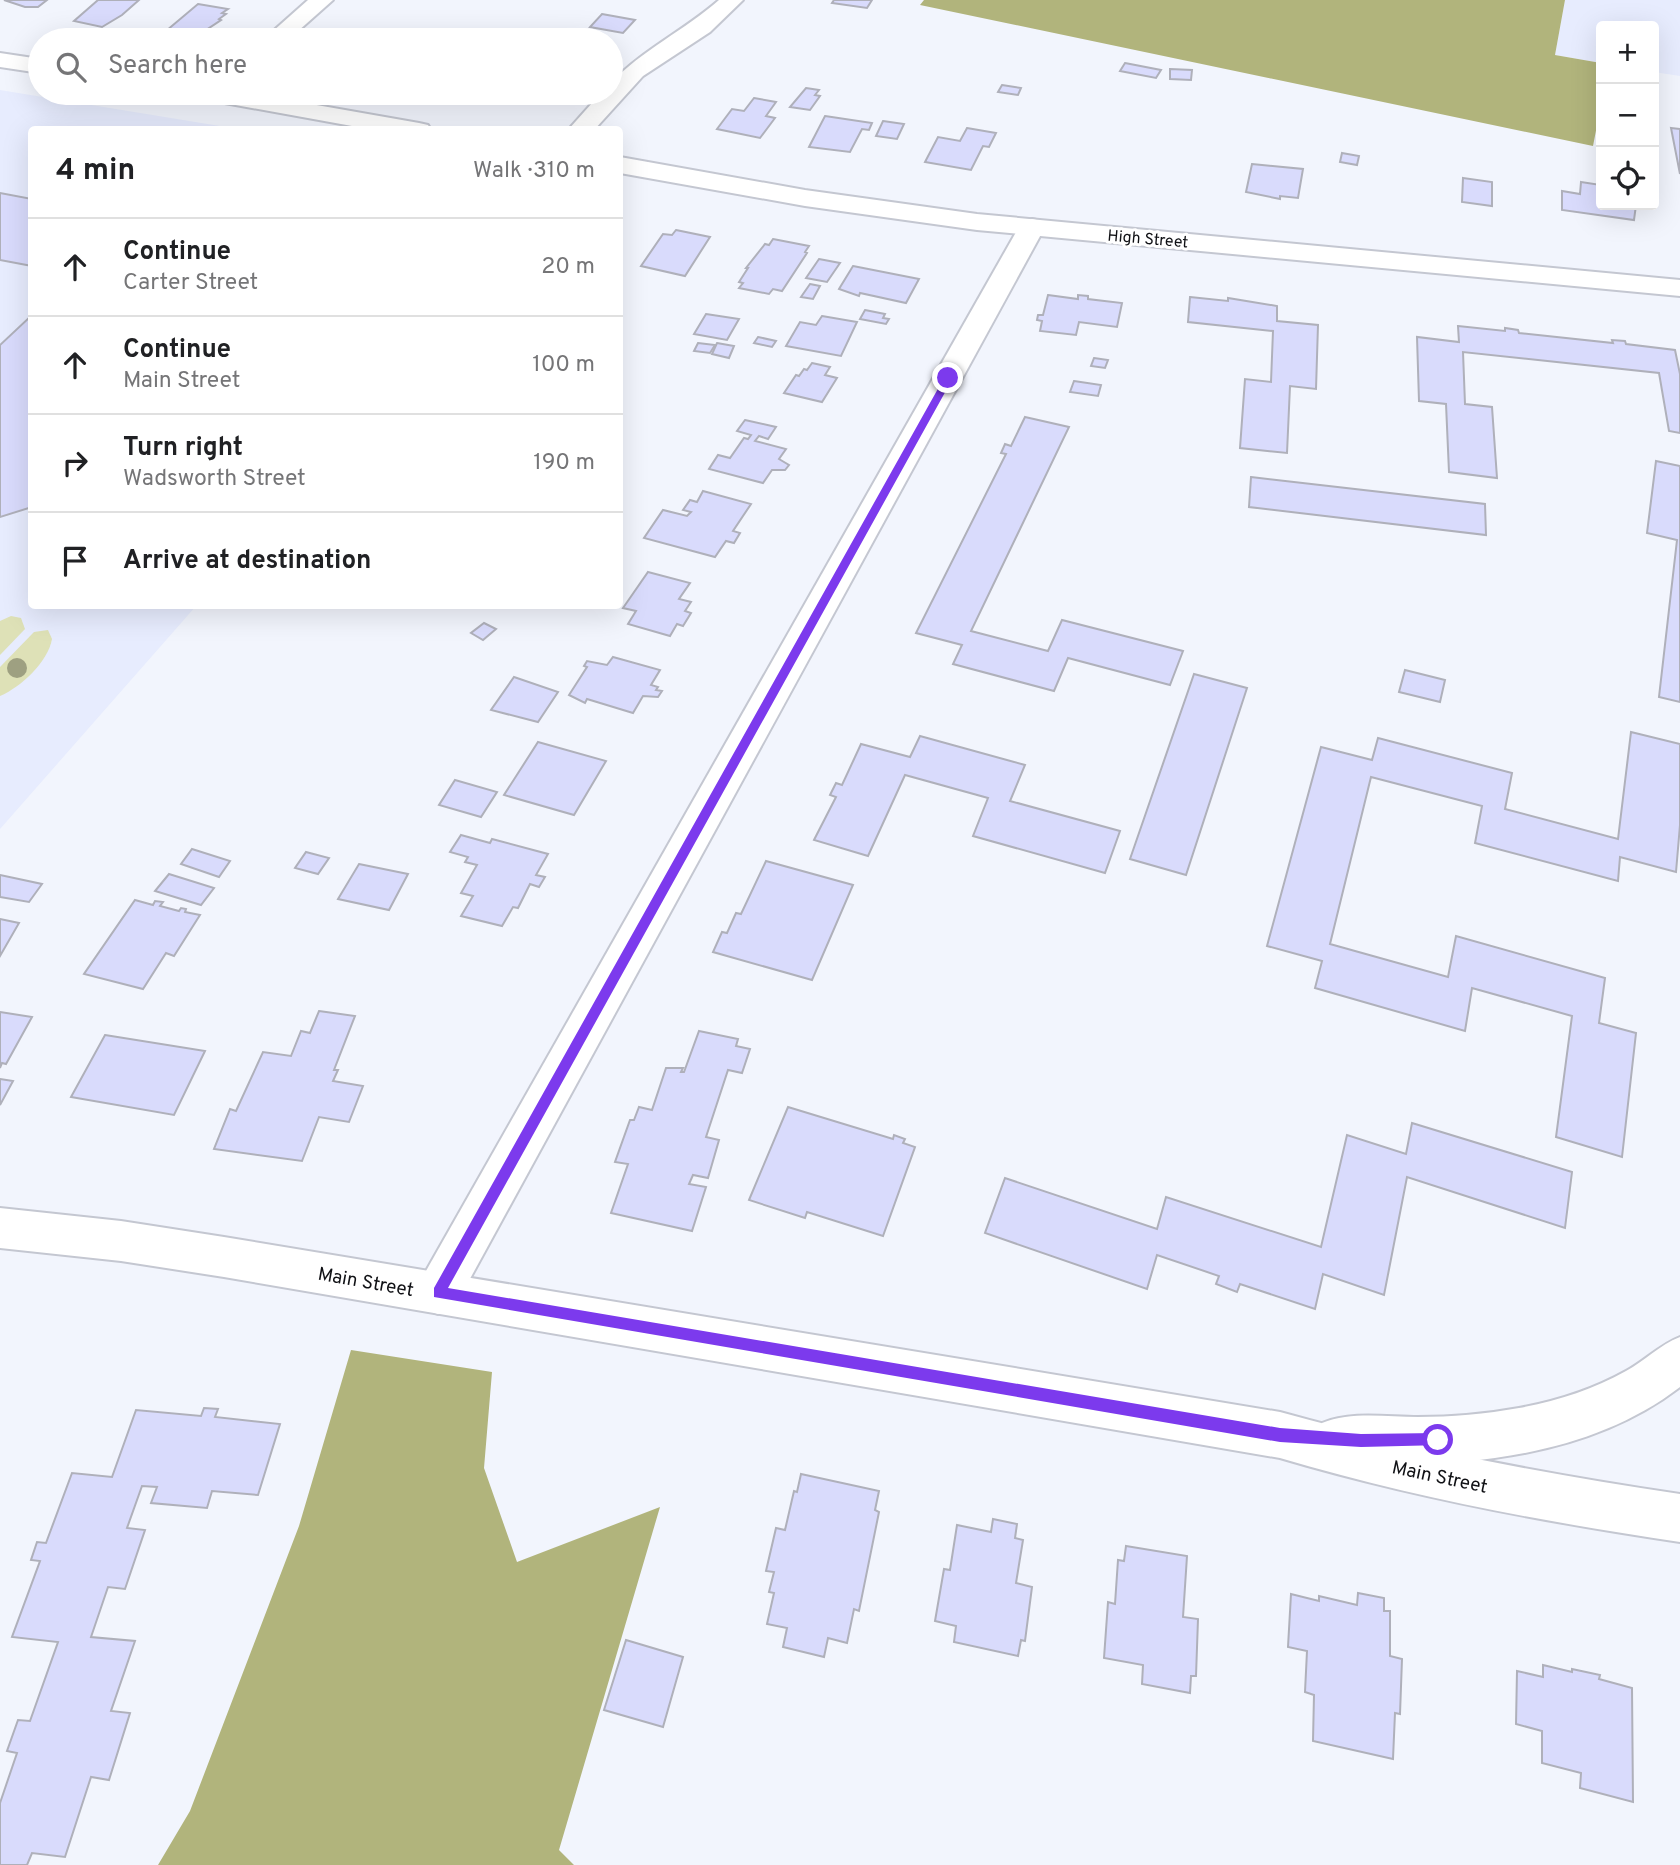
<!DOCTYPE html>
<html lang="en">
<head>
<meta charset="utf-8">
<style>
  body { margin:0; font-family:Overpass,sans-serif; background:#f6f6f6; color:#202124 }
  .controls { position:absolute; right:21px; top:21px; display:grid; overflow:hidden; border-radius:7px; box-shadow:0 7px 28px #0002 }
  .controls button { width:63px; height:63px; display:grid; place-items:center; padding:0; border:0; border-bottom:2px solid #e0e0e0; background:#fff; color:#202124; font:35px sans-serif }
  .stop { position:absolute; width:21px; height:21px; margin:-16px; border:5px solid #7c3aed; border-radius:50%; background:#fff }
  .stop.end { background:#7c3aed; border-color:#fff; box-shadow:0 2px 7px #0008 }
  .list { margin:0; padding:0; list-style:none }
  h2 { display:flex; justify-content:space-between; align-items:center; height:91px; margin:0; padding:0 28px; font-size:30px }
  h2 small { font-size:23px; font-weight:400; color:#757577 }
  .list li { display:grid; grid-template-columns:46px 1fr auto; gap:21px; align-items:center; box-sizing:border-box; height:98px; padding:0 28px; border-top:2px solid #e0e0e0 }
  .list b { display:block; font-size:26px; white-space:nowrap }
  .list p { margin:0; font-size:23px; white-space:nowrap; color:#757577 }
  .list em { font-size:23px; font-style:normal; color:#757577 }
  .icon { flex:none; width:38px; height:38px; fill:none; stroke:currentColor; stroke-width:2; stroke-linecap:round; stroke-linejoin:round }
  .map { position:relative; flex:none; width:1680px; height:1865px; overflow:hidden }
  .search { position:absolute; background:#fff; box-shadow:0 7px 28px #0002; left:28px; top:28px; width:595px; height:77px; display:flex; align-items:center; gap:18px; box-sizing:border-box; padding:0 24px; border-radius:38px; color:#757577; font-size:26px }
  .panel { position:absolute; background:#fff; box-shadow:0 7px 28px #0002; left:28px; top:126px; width:595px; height:483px; border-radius:7px }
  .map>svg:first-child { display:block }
</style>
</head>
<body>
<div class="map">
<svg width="1680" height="1865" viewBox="0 0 1680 1865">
  <rect width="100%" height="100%" fill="#f2f5fd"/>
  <!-- built -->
  <g fill="#e7ecfe">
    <path d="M1565 0H1680V76L1654 72V26H1601V63L1555 55Z"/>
    <path d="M0 90 238 129 32 130V606H196L0 829Z"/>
  </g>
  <!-- green -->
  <g fill="#dee1b7">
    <path d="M11 616 21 618 25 629 0 655V621Z"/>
    <path d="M48 630 52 639C48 662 21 687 0 696V667L34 632Z"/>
  </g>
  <!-- forest -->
  <g fill="#b1b47c">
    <path d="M924 0H1565L1555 55 1601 63V105L1593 146 920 5Z"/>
    <path d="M351 1350 492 1372 484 1468 517 1562 660 1507 559 1850 574 1865H158L190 1811 299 1526Z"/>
  </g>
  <!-- building -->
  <g fill="#d9dbfc" stroke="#afb0ba" stroke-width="2">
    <path d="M4 0H47L38 7H25Z"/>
    <path d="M98 0H139L122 15 102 27 74 21Z"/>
    <path d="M834 0H872L867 8 832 3Z"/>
    <path d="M198 4 228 9 222 13 226 14 219 19 221 20 191 40 160 36Z"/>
    <path d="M602 14 635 20 623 33 590 27Z"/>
    <path d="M1125 63 1161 70 1156 78 1120 71Z"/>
    <path d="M1170 69 1192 70 1191 80 1170 79Z"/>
    <path d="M1002 85 1021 88 1018 95 998 92Z"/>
    <path d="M806 88 819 90 815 95 820 96 810 110 790 107Z"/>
    <path d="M754 98 776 102 766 116 775 118 760 138 717 129 732 109 744 111Z"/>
    <path d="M825 116 872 123 869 130 862 129 850 152 809 147Z"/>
    <path d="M883 121 904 124 897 139 876 136Z"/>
    <path d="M967 128 996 133 989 147 983 146 971 170 925 162 938 137 960 141Z"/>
    <path d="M1671 128 1680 129V174Z"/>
    <path d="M1342 153 1359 156 1357 165 1340 162Z"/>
    <path d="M1252 164 1303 169 1298 198 1280 196V199L1246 192Z"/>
    <path d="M1463 178 1492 182V206L1462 202Z"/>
    <path d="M1581 182 1601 185V205H1636L1634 220 1562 210V191L1580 194Z"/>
    <path d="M0 193 32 199V266L0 260Z"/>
    <path d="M676 230 710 237 685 276 641 266 663 234 672 235Z"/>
    <path d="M773 239 809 246 805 252 807 253 782 291 773 289 769 294 739 288 743 283 739 282 748 268H746L765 244 769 245Z"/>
    <path d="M819 259 840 263 827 282 806 278Z"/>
    <path d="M853 266 919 279 906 303 860 293 859 296 839 289Z"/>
    <path d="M810 284 820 286 813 299 801 297Z"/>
    <path d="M1048 295 1078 299V295L1088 296V299L1122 303 1117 327 1079 322 1076 335 1040 331 1042 321 1037 320 1038 315H1043Z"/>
    <path d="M1190 297 1228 301V298L1277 306V321L1318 325 1316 389 1290 386 1287 453 1240 448 1245 379 1271 382 1273 331 1188 322Z"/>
    <path d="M865 310 885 314 883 318 889 319 886 324 860 319Z"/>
    <path d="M706 314 739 319 727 340 694 334Z"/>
    <path d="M32 315V507L0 517V345Z"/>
    <path d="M822 316 857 322 841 356 786 346 800 322 816 325Z"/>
    <path d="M1458 326 1505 331V328L1518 330 1519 333 1613 343 1612 340 1625 341 1626 344 1675 350 1680 374V433L1669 431 1659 373 1463 352 1465 404 1492 407 1497 478 1449 472 1446 404 1419 401 1417 337 1459 342Z"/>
    <path d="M758 337 776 341 772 347 754 343Z"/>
    <path d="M698 343 715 345 710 353 694 351Z"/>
    <path d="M717 343 734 346 729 358 712 354Z"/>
    <path d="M1094 358 1108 360 1105 368 1091 366Z"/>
    <path d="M812 363 830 367 825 375 837 378 822 402 784 393 796 375 799 376 804 369 807 370Z"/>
    <path d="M1074 381 1101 385 1098 396 1070 392Z"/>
    <path d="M1025 417 1069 427 971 631 1048 651 1062 620 1183 651 1170 685 1068 658 1054 691 953 664 962 645 916 633 1006 454 1001 453 1005 444 1011 446Z"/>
    <path d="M745 420 776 427 768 439 759 436 755 441 786 449 779 459 789 465 785 470H772L763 483 709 469 718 455 730 458 744 438 748 439 751 435 737 431Z"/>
    <path d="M1656 461 1680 466V702L1659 697 1677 540 1647 533Z"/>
    <path d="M1251 477 1485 504 1486 535 1249 507Z"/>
    <path d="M703 491 751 504 733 531 740 533 734 543 726 541 715 557 644 538 663 510 687 516 691 512 683 510 690 500 697 502Z"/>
    <path d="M648 572 690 583 679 599 691 602 685 611 691 613 683 626 677 624 670 636 628 624 636 611 623 608Z"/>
    <path d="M484 623 496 629 483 640 471 633Z"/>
    <path d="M613 657 660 670 651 685 658 687 656 690 662 691 658 697 643 696 633 713 587 699 585 703 569 695 587 667 584 666 587 661 607 665Z"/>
    <path d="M1405 670 1445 680 1440 702 1399 692Z"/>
    <path d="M1194 674 1247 688 1186 875 1130 859Z"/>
    <path d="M514 677 558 692 538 722 491 710Z"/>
    <path d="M1631 732 1680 744V825L1676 872 1620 857 1618 881 1475 843 1482 806 1371 777 1330 944 1448 977 1456 936 1605 978 1599 1023 1636 1033 1622 1157 1556 1137 1572 1016 1472 988 1465 1031 1315 988 1322 961 1267 946 1321 747 1372 760 1378 738 1512 773 1505 809 1618 839Z"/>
    <path d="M920 736 1025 765 1010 801 1120 831 1105 873 973 836 988 798 905 775 868 856 814 840 836 797 830 795 836 783 842 785 861 744 910 757Z"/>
    <path d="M538 742 606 761 574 815 504 795Z"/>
    <path d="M455 780 497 792 481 817 439 805Z"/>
    <path d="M461 835 490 843 492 839 548 854 536 875 545 877 539 887 530 884 518 908 513 907 502 926 461 916 473 896 461 893 477 865 465 862 468 857 450 852Z"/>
    <path d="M192 849 230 861 219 877 181 864Z"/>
    <path d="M306 852 329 858 318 874 295 868Z"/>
    <path d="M766 861 853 885 812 980 713 952 722 932 727 933 736 913 741 914Z"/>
    <path d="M359 864 408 874 389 910 338 899Z"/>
    <path d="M169 874 214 888 201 905 155 891Z"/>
    <path d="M0 875 42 884 29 902 0 897Z"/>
    <path d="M135 900 153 905 155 901 163 902 160 906 179 911 181 908 186 909 185 912 200 915 174 956 166 953 143 989 84 974Z"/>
    <path d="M0 919 19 923 0 956Z"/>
    <path d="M319 1011 355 1016 334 1070H338L333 1081 363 1086 349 1122 319 1117 302 1161 214 1149 230 1109 236 1111 263 1052 291 1056 301 1031 310 1033Z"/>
    <path d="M0 1012 32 1017 6 1064 2 1063 0 1068Z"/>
    <path d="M699 1031 738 1039 736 1046 750 1049 742 1073 728 1070 706 1137 719 1140 708 1178 693 1175 689 1184 706 1187 692 1231 611 1213 628 1164 615 1162 630 1120H634L639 1107 652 1110 666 1068H683L681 1072H684Z"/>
    <path d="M105 1035 205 1051 174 1115 71 1097Z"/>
    <path d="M0 1079 13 1081 0 1105Z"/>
    <path d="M788 1107 893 1139 894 1135 905 1139 903 1143 915 1147 883 1236 807 1212 805 1218 749 1200Z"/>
    <path d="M1412 1123 1572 1172 1565 1228 1407 1177 1384 1295 1323 1274 1315 1309 1240 1284 1237 1292 1216 1284 1219 1276 1157 1255 1147 1289 985 1233 1005 1178 1157 1229 1166 1197 1321 1247 1347 1135 1406 1154Z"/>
    <path d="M204 1408 218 1409 215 1417 280 1424 258 1495 212 1491 207 1508 151 1503 157 1487 142 1486 127 1528 145 1530 125 1589 108 1587 91 1637 135 1641 111 1711 130 1713 109 1780 91 1777 65 1857 32 1853 27 1865H0V1803L17 1753 7 1751 18 1720 30 1721 58 1642 12 1637 40 1561 31 1560 37 1542 46 1543 72 1473 112 1477 136 1410 201 1416Z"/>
    <path d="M801 1474 879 1491 875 1510 879 1512 859 1611 854 1609 847 1643 828 1638 824 1657 783 1647 787 1628 767 1624 774 1593 769 1592 774 1572 766 1571 776 1528 785 1530 794 1491 797 1492Z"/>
    <path d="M993 1519 1017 1524 1015 1538 1023 1540 1016 1583 1032 1587 1025 1641 1021 1640 1018 1656 954 1642 956 1626 935 1621 944 1569 950 1570 957 1525 991 1532Z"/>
    <path d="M1126 1546 1187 1556 1183 1617 1198 1619 1196 1676H1191L1190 1693 1142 1684 1143 1665 1104 1658 1108 1602 1115 1604 1118 1560 1124 1561Z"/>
    <path d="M1358 1593 1384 1598V1611H1390V1656L1402 1659 1400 1714 1395 1713 1393 1759 1313 1741 1314 1695 1305 1692 1307 1651 1288 1647 1291 1594 1319 1601V1596L1357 1605Z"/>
    <path d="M626 1640 683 1657 663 1727 604 1710Z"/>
    <path d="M1543 1665 1572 1672V1669L1600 1675 1599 1679 1632 1688 1633 1802 1580 1788 1581 1773 1542 1763V1731L1516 1724 1517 1671 1543 1677Z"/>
  </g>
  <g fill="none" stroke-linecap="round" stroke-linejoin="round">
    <!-- minor casing -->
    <g stroke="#c4c7d1" stroke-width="4">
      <g id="minor">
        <path d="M308 0H333L288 40H263Z"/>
        <path d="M719 0H743L710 32 643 76 594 130H568L601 93H611V83C642 50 685 30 719 0Z"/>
        <path d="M1032 219 1041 221 1045 227 454 1308 438 1314 422 1308 416 1293 422 1278 1019 227 1023 221Z"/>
      </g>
    </g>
    <!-- tertiary casing -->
    <g stroke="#c4c7d1" stroke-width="4">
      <path id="tertiary" d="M1680 1337V1387C1602 1447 1498 1464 1401 1464 1374 1464 1347 1466 1322 1455L1315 1439 1322 1423C1351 1411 1387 1417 1418 1417 1451 1417 1486 1414 1519 1408 1557 1401 1592 1390 1626 1371 1645 1361 1659 1345 1680 1337Z"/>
    </g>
    <!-- secondary casing -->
    <g stroke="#c4c7d1" stroke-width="4">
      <g id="secondary">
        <path d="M0 53 40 59V73L0 67Z"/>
        <path d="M196 93H248L419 123 428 125 431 130H374L208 100 199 98Z"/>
        <path d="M620 157 805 190 977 214 1680 280V296L977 230 805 206 620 173Z"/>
        <path d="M0 1208 121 1221 224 1237 1280 1412C1412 1449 1545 1474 1680 1494V1542C1545 1522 1411 1497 1280 1458L224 1277 121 1261 0 1248Z"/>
      </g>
    </g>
    <!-- minor -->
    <use href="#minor" fill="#fff" fill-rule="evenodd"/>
    <!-- tertiary -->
    <use href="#tertiary" fill="#fff" fill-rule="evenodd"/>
    <!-- secondary -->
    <use href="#secondary" fill="#fff" fill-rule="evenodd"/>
  </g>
  <!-- trees -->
  <circle fill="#9ea081" cx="17" cy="668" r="10"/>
  <!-- route -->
  <path fill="#7c3aed" d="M948 375 953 378 448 1288 1280 1428 1361 1434 1438 1433 1443 1435V1445L1361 1447 1280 1442 434 1297V1288L944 378Z"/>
  <g text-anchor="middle" stroke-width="6" stroke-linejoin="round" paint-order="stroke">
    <!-- far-street labels -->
    <g font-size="16" fill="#101115" stroke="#fff">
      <text transform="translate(1148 238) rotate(5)" y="6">High Street</text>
    </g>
    <!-- street labels -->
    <g font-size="19" fill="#101115" stroke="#fff">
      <text transform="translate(366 1281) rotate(10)" y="7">Main Street</text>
      <text transform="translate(1440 1476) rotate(12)" y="7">Main Street</text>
    </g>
  </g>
</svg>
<div class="controls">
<button>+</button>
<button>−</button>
<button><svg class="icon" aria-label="locate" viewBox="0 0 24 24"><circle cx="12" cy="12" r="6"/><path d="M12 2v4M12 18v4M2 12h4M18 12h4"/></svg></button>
</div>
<div class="stop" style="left:1438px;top:1440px"></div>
<div class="stop end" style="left:948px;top:378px"></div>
<div class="search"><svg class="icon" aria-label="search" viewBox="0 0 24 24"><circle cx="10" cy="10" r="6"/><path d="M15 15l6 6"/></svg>Search here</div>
<section class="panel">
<h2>4 min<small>Walk · 310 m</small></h2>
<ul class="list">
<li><svg class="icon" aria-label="ahead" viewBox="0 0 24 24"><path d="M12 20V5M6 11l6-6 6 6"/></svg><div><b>Continue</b><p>Carter Street</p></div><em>20 m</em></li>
<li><svg class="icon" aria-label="ahead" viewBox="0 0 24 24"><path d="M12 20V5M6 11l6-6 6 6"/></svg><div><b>Continue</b><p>Main Street</p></div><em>100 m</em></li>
<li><svg class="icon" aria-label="right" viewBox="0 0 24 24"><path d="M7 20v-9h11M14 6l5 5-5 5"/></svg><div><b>Turn right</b><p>Wadsworth Street</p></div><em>190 m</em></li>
<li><svg class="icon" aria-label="arrive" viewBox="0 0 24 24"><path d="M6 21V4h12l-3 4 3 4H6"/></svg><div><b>Arrive at destination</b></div></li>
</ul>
</section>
</div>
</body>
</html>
